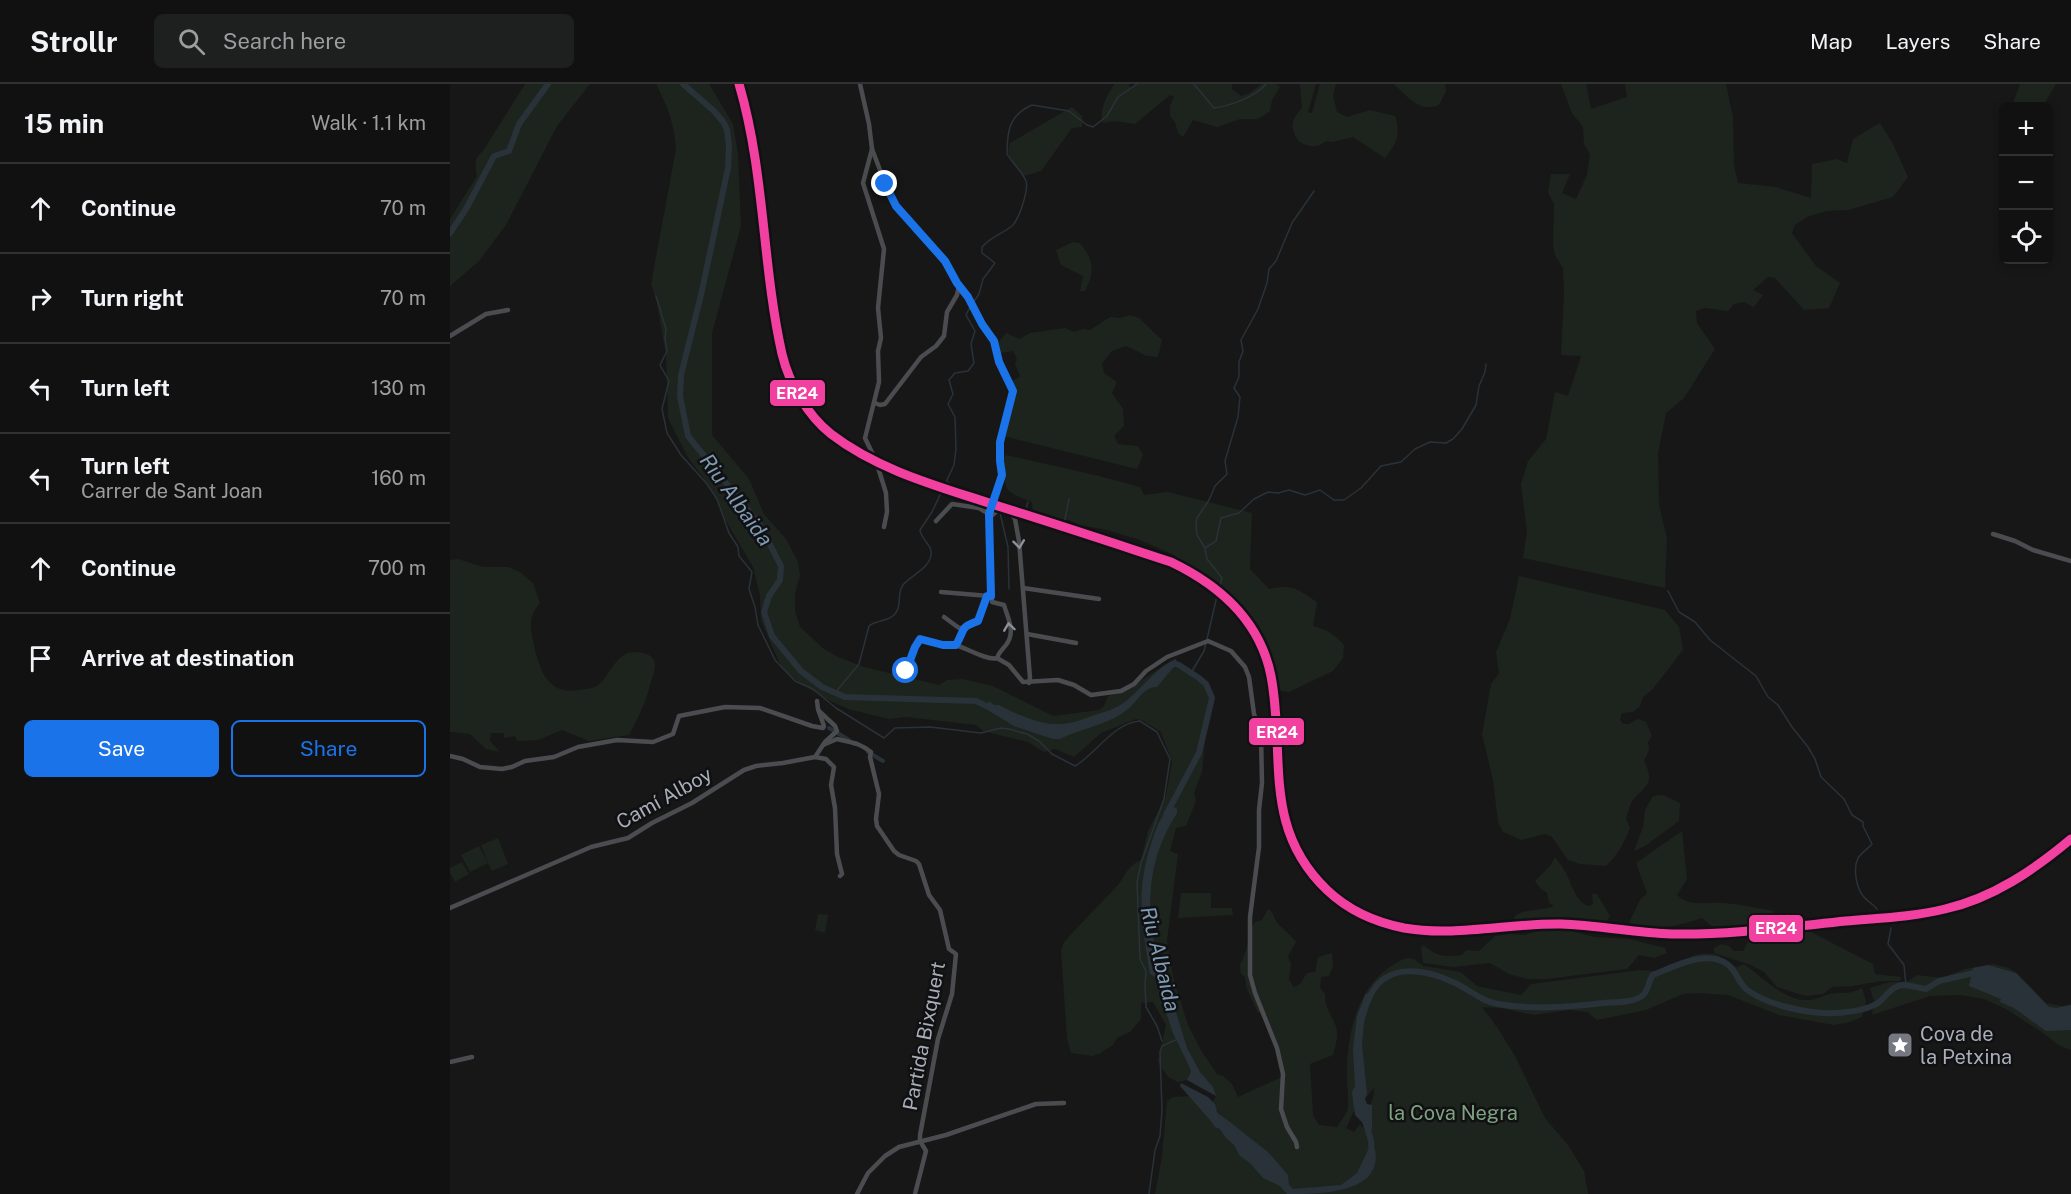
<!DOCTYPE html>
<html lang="en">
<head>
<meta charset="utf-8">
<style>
  body { margin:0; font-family:"Public Sans",sans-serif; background:#1e1f1f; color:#f1f3f6 }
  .controls { position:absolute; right:18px; top:18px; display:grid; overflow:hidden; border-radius:9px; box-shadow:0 3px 9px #0003 }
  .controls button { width:54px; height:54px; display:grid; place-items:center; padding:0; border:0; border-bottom:2px solid #303131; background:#111; color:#f1f3f6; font:30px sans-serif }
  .stop { position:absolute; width:18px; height:18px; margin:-14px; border:4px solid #1a73e8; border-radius:50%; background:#fff }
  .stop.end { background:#1a73e8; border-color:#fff; box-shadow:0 2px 6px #0008 }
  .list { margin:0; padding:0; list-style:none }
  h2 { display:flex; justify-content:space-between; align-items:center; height:78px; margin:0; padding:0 24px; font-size:26px }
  h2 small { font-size:20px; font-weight:400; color:#9c9d9f }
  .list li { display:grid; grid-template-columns:39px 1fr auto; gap:18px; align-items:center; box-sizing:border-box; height:90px; padding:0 24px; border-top:2px solid #303131 }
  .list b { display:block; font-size:22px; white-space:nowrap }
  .list p { margin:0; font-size:20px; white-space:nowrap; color:#9c9d9f }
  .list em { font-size:20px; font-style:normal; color:#9c9d9f }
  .actions { display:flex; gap:12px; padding:18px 24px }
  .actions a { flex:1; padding:14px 0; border:2px solid #1a73e8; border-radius:9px; text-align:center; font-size:21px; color:#1a73e8 }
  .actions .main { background:#1a73e8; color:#fff }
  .icon { flex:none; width:33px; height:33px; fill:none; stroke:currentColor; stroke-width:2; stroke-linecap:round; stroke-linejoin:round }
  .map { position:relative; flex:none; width:1621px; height:1110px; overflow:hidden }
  header { display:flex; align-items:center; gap:36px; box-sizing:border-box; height:84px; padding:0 30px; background:#111; border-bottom:2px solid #303131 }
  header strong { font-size:28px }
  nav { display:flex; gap:33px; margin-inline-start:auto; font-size:21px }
  .search { width:420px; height:54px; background:#1e1f1f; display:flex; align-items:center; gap:15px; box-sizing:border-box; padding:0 21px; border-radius:9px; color:#9c9d9f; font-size:22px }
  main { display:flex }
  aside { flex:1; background:#111 }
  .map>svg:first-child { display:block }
</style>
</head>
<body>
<header>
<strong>Strollr</strong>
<div class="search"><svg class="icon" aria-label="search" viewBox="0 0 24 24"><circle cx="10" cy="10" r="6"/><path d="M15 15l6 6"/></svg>Search here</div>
<nav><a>Map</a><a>Layers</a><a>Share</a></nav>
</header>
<main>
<aside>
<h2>15 min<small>Walk · 1.1 km</small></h2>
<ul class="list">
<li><svg class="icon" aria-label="ahead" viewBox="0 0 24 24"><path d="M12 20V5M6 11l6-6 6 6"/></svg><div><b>Continue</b></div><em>70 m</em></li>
<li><svg class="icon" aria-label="right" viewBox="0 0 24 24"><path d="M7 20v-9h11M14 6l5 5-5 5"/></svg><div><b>Turn right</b></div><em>70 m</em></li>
<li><svg class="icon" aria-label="left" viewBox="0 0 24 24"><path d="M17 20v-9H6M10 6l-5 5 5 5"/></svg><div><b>Turn left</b></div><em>130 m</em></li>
<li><svg class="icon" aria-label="left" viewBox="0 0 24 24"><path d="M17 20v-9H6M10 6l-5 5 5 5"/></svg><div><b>Turn left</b><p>Carrer de Sant Joan</p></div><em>160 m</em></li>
<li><svg class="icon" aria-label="ahead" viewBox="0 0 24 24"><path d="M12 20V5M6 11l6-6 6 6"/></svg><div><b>Continue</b></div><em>700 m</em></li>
<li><svg class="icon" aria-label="arrive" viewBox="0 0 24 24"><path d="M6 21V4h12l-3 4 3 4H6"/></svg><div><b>Arrive at destination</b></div></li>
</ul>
<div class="actions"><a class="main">Save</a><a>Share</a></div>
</aside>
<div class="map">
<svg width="1621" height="1110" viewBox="0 0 1621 1110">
  <rect width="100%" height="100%" fill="#171717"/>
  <!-- green -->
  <g fill="#1d241e" fill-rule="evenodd">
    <path d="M75 0H140L107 42 56 141 29 177 0 202V135L27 92C25 81 23 75 33 67Z"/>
    <path d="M206 0H259L283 40 288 70 291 142 262 249V351L299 395 314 430 336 455 348 478 350 491 345 510V527L350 543 374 565 388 573 414 583 489 601 497 596 512 595 543 602 603 632 649 626 654 622 658 612 673 608 712 583 733 585 753 600 759 615 752 688 744 709 746 717 736 742 726 744 720 767 728 770 717 857 723 893 738 941 752 968 767 990 773 992 782 1000 788 1013 834 992 835 989 828 962 816 930 808 929 796 903 795 893 791 890 790 881 795 869 802 843 805 838 812 836 818 825C824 829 823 831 826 837 828 841 842 852 846 858L838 872 841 880 839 896 844 903 850 900 857 889 865 888 868 873 882 869 883 883 879 892 871 893 870 904 875 910C875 922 879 927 884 938 890 949 886 960 883 971L860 980 863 1031 869 1041 887 1043C890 1038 895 1032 897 1027 900 1015 896 997 897 985 898 940 912 891 957 874L964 875 973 882 1011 888 1027 902 1071 911 1081 900 1191 886C1195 886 1200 887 1205 887 1226 886 1238 866 1263 870 1273 872 1278 879 1287 883L1294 880C1312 893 1336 918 1358 916 1366 916 1372 912 1380 910 1393 907 1397 912 1412 904L1416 917 1412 933 1400 938 1384 941 1329 931 1278 911 1247 909 1233 910 1196 926 1147 936 1137 928 1119 926 1084 931 1050 924 1032 923 1047 943 1065 972 1095 1034 1118 1061 1134 1087 1138 1110H705L712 1072 717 1017 723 1013 742 1012 818 1068 786 1045 765 1025V1020L762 1019 766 1012 738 996 728 998 718 993 708 978 716 941 703 918 691 919V935L680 948 667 954 663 961 649 970 642 972 621 969 617 955 611 866 614 858C631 839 649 821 666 803 677 792 675 783 691 776L698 747 716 712 722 678 711 648 692 636 686 635 651 649 624 673 605 665 594 668 578 658 533 647 526 641 456 633 439 635 398 625 374 614 341 593 331 582 311 537 310 511 303 483 275 435 262 406 237 372 218 334 216 271 207 219 201 200 226 65C225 41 217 21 206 0ZM924 1004V1010L915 1040 912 1043 910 1040 904 1048 896 1044 904 1027Z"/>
    <path d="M664 0H679L680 4 686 0H782V5L791 12 800 9 811 0H826L830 3 822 16 820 27 808 35H790L767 43 743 36 733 53 728 49 725 38 720 32V22L724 13 720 11 685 40 665 37 653 39C648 26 658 11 664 0Z"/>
    <path d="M850 0H866L858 28 860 29H862L870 0H886L883 11 887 28 897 33 920 26 945 32C951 52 947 58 935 74L903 53 883 58 876 57C865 65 861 63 849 58 840 44 840 37 852 24Z"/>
    <path d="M943 0H995L996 7 989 21C967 29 959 12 943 0Z"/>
    <path d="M1111 0H1136L1141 25 1177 13 1175 0H1276L1283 33 1284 81 1288 99 1326 103 1361 114 1362 80 1387 75 1397 79 1403 55 1430 39 1443 60 1458 93 1443 113 1398 126 1376 127 1357 133 1345 141 1342 149 1366 182 1390 199 1379 224 1354 226 1325 194 1318 193 1303 206 1313 211 1304 223 1294 218 1284 220 1278 227 1255 224 1246 227 1247 239 1265 265 1234 314 1216 329 1208 370 1209 421 1217 454 1215 504 1073 474 1077 447 1071 400 1078 377 1096 355 1105 308 1118 312 1131 272 1111 271 1114 209 1113 184 1105 171 1103 161 1104 120 1098 108 1101 90H1120L1112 109 1126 115 1137 91 1140 71 1134 60 1133 43 1122 29Z"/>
    <path d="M1570 0H1606L1593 22H1562Z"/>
    <path d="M622 23 632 32V43L622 44 591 87 574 92C565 83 554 73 560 59Z"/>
    <path d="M623 158 630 159C644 177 645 187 635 207H630L633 192 611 181 606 166Z"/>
    <path d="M680 231 689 234 712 256 708 273 697 272 676 262 662 267 652 279 654 289 667 298 662 309 673 325 674 342 664 352 668 360 688 362 693 371 687 385 553 352 565 306 561 297 570 293 565 279 567 275 563 267 550 269 548 259 556 249 570 255 580 249 615 244 624 248 633 245 640 246 660 233 670 234Z"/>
    <path d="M556 371 649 392 690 403 694 411 718 408 802 429 800 485 819 505C843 500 847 505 867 518L863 542C877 546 885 550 894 561L893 574 883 587 839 608 828 606 817 569 793 527 763 496 728 478V475L724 471 690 456 657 446 629 441 619 436 591 433 583 430 582 418C552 407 555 406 553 375Z"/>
    <path d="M8 475 33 483H58L70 488 83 499 90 519C78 532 80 544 84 561 89 585 98 612 129 606 134 605 142 605 147 602 159 593 163 575 178 569 184 567 190 568 196 570 213 575 201 594 199 605 194 623 187 635 179 651L139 657 112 646 88 656 67 657 65 652 54 654V649H41L40 657 50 668 36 665 20 650 0 648V476Z"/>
    <path d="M1069 492 1215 526 1229 543 1233 566 1202 606 1193 613 1190 622 1183 628 1172 629 1170 636 1173 640H1179L1188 635 1196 638 1202 652 1198 658 1199 666 1194 677C1205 700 1197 700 1183 716 1179 721 1178 729 1176 735L1180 744C1174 759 1167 772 1156 782L1130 780 1118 776 1102 753 1095 750 1071 756 1053 748 1048 738 1043 696 1032 650 1041 600 1049 589 1046 568 1060 535Z"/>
    <path d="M1213 711 1230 719 1229 737 1195 762 1184 767 1193 743 1195 726 1203 712Z"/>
    <path d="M1232 747 1237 795 1227 811C1239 823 1257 818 1272 819 1290 820 1307 824 1324 827L1318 838 1300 843 1264 844 1252 834C1227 842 1203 848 1177 843L1190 816 1197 809 1186 779Z"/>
    <path d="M48 754 58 780 42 787 38 779 20 788 11 771 29 762 38 779 31 761Z"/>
    <path d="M1105 773C1109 778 1113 784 1116 789 1123 802 1124 815 1138 822L1143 820 1142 810H1147L1160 832 1155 840 1117 836H1066L1064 834C1071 824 1092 827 1104 822L1099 819 1097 809 1091 805 1085 797 1100 782Z"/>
    <path d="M12 778 19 790 5 798 0 789V784Z"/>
    <path d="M731 809H761V824H782L783 831 728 834Z"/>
    <path d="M368 830 378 831 375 849 365 846Z"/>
    <path d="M1111 844 1144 853 1179 855 1215 864 1217 869 1204 874 1189 871 1177 885 1096 895H1077L1059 890 1040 879 1003 883 973 879 971 863 974 861C986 873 995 873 1012 871L1016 866 1029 867 1045 852 1060 850 1075 851 1090 846Z"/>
    <path d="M1359 847 1423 880 1425 890 1451 893 1450 897H1431L1403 902 1382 903 1373 910 1355 912 1327 903 1314 888 1301 881 1264 869V864L1272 860 1279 862 1284 867H1293L1298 858 1296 850Z"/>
    <path d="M1543 880 1559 884 1568 890 1596 919 1612 922 1621 920V966L1608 961 1596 951 1556 925 1534 915 1511 911 1480 912 1422 931 1424 918 1420 904 1440 898H1457L1467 891 1492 894 1515 885Z"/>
  </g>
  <!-- water -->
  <g fill="#2a3239">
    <path d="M726 575 727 579 707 603C694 602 687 618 678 625 659 641 631 644 610 655H603L564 642 536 625 539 617 544 621H549C563 629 589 640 606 640 619 641 631 636 642 632 655 628 666 625 676 617 693 604 706 583 726 575Z"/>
    <path d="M724 723 727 725V729C702 769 698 801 701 847L737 964 750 988 763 1003 766 1012 737 996 741 988 740 984 723 949 704 892 700 890C692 840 685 807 702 757 707 743 710 730 724 723Z"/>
    <path d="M1538 881 1566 889 1599 923 1606 924 1621 921V946L1596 947 1564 924 1550 918 1551 915 1519 902 1523 884Z"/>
    <path d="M916 909 922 912 914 938 912 961 917 1010 915 1015 917 1020 922 1021V1045L916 1047 912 1038 905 1031 902 1008 905 1002 903 965 907 932Z"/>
    <path d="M731 999 758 1013 765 1020 767 1028 818 1068 838 1091 839 1101 843 1105 891 1101 907 1089 919 1064 925 1066C927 1076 925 1085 918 1093 899 1110 864 1110 837 1110L830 1102 813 1094 800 1079 790 1072 784 1061 776 1054 770 1045 765 1043 760 1036 730 1002Z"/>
  </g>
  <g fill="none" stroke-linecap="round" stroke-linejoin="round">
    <!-- stream -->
    <g stroke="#2a3239" stroke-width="1.5">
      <path d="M744 0 764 24C780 22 805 13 816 0"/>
      <path d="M206 212 216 245 215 255 217 267 210 281 219 297 212 325 217 349 231 371 257 400 267 415 279 449 288 463 289 472 302 488 299 505 305 523 308 541 325 576 345 597 363 605 386 624 434 654 445 644 480 643 531 649 551 644 559 645 577 650 589 657 602 670 625 682C646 670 663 639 690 637L707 648 720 675 714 715 691 779 687 798 690 875 696 887 695 901 696 923 707 942 712 957"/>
      <path d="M523 219 529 210 533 195 545 179 532 169V163C541 152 553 150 563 141 569 134 579 106 576 97 574 90 561 77 557 70 557 47 559 31 582 21L619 27 637 41 643 43 657 32 668 13 687 0"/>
      <path d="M498 398 503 402 521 410 722 477 750 490"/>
      <path d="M575 428 578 418"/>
      <path d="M550 429 558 463 559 505"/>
      <path d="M614 440 619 415"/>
      <path d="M755 464 766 457 771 434 789 429 804 415 818 408 828 409 839 406 855 411 870 406 884 416H894L911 404 931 382 951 378 965 365 980 358 996 359 1003 355 1012 345 1026 321 1029 302 1035 288 1036 280"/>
      <path d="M770 503 772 494 757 475 755 464 747 451 746 440 747 434 759 416 765 402 777 390 775 377 788 333 790 313 784 304 789 293V278L793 267 791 256 808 225 817 199 819 185 826 177 842 139 864 107"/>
      <path d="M1218 507 1229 528 1245 538 1260 556 1306 592 1318 613 1328 621 1342 643 1358 663 1365 675 1371 693 1394 715 1402 731 1413 738V742L1422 760C1418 765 1412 768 1408 774 1403 784 1406 803 1413 812 1417 817 1423 820 1427 825"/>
      <path d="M757 555 767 512"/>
      <path d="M741 589 754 567 756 559"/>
      <path d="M385 609 409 580 419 542C426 536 437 538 444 531 453 522 446 510 453 501 461 491 479 485 481 471 483 461 471 456 470 446L482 428 504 381 506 365 505 333 498 320 503 310 499 296 505 289 518 287 524 279 521 260 525 247 516 231 521 221"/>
      <path d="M1441 844 1438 860 1454 881 1456 902"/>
      <path d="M699 1110 705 1066 710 1052 712 1026 710 968 712 962 728 955"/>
    </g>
    <!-- canal -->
    <g stroke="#2a3239" stroke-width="4">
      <path d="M379 644 399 656"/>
      <path d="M418 668 433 677"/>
    </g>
    <!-- river -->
    <g stroke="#2a3239" stroke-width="6">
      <path d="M233 0 264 27 274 39 277 46 279 62 278 84 251 211 231 291 230 312 238 352 310 441 331 482 330 496 319 512 314 528 322 552 351 587 372 603 395 613 526 617 545 626"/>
      <path d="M0 149 16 125 44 72 59 67 69 40 98 0"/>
      <path d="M716 731 749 669 762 614 756 600 749 594 729 581 725 580 720 582"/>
      <path d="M918 917C932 879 971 883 1003 898 1019 905 1030 917 1048 920 1083 926 1118 923 1153 919 1164 918 1185 919 1193 911 1199 906 1198 897 1203 891 1223 883 1256 865 1277 880 1286 886 1288 898 1296 905 1315 920 1351 928 1374 929 1388 930 1416 927 1428 919 1436 913 1441 902 1453 901 1461 901 1468 904 1476 905L1489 897 1528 888"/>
      <path d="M916 1039 921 1057 922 1073"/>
    </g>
    <!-- minor -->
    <g stroke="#4b4c50" stroke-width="4.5">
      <path d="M410 0 419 40 422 65 441 115 446 122 495 177 507 199 518 213 532 240 544 257 549 278 563 307 550 358V374L552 391 539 430 542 518 554 521C558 535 566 548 556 561 552 566 549 568 547 574L559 581 573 598 608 596 624 601 641 611 671 607 684 600 696 587 717 573 758 557 781 567 795 583 799 593 804 630 811 651 812 699 809 726V763L800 833V891L805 909 827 964 833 990 831 1025 837 1043 846 1058 847 1063"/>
      <path d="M422 65 413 99 434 165 428 224 431 254 428 267 429 298 415 354 426 377 436 409 437 428 434 443"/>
      <path d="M0 252 36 230 58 226"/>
      <path d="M425 319 430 321 435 320 471 273 486 262 494 252 497 228 507 211 509 201"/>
      <path d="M539 434 548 426 562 431 565 435 569 457 580 594 579 599"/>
      <path d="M486 437 502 420 529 424 539 430"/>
      <path d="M1543 450 1565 457 1583 466 1621 477"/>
      <path d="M573 504 649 515"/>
      <path d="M491 508 539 512"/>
      <path d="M494 533 509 544H513"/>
      <path d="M577 550 626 559"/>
      <path d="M506 561C518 565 538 577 547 574"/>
      <path d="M452 589 455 588C461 578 461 564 470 555L493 561H506C516 544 509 544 528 537L537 511"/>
      <path d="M373 661 387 655C402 659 408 658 421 668L420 673 429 710 426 735 427 742 444 767 449 771 466 777 469 780 479 811 490 826 499 865 506 870 502 910 488 955 470 1051V1057L476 1067 465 1110"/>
      <path d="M0 672 13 675 30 683 52 685 62 683 75 677 104 673 128 663 167 656 203 658 223 650 229 632 275 623 310 624 362 642 373 644 374 642 368 625 367 617"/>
      <path d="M365 673 376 675 384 683 381 701 385 724 387 770 392 790 390 792"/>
      <path d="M0 824 141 763 178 754 202 739 242 719 294 686 306 682 333 679 365 673 375 658 387 647 385 642 369 627"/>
      <path d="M0 978 22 973"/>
      <path d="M407 1110 418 1089 435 1072 449 1063 496 1051 586 1020 614 1019"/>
    </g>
    <!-- rail-1 casing -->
    <g stroke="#111113" stroke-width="14">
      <path id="rail-1" d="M289 0C315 88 312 181 332 270 339 299 357 331 381 350 429 387 491 403 548 422 606 440 663 459 721 478 769 501 810 537 821 592 836 670 811 743 877 806 899 827 924 838 954 844 1005 853 1059 839 1111 840 1148 841 1185 849 1222 850 1280 851 1338 843 1396 837 1429 834 1462 833 1495 825 1543 814 1584 786 1621 755"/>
    </g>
    <!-- rail-1 -->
    <use href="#rail-1" stroke="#f240a1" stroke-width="9"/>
  </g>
  <!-- one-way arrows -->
  <defs><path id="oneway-chevron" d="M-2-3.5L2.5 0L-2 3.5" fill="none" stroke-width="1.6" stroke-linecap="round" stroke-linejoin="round" transform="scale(1.5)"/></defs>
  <g stroke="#8c9099">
    <use href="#oneway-chevron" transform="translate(569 460) rotate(83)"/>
    <use href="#oneway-chevron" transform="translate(559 543) rotate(-98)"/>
  </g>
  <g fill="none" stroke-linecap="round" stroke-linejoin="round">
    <!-- route -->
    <path stroke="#1a73e8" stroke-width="8" d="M435 100 446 122 495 177 507 199 518 213 532 240 544 257 549 278 563 307 550 358V377L552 391 539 430 541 512H537L528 537C509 544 516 544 506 561H493L470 555 465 563 456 587"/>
  </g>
  <!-- icons -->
  <defs>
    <g id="sight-square" transform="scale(1.35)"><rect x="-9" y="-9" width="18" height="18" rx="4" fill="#757880" stroke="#111113"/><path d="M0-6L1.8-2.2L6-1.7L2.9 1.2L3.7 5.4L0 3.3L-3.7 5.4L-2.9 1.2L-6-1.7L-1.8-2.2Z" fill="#fff"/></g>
  </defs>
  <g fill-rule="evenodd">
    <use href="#sight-square" x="1450" y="961"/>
  </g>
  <g text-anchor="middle" stroke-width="5" stroke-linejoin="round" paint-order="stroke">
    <!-- street labels -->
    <g font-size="20" fill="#a8adb8" stroke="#111113">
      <text transform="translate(214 714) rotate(-29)" y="7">Camí Alboy</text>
      <text transform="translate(474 952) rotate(-79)" y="7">Partida Bixquert</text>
    </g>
    <!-- poi labels -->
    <g font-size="20" fill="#a8adb8" stroke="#111113" text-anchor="start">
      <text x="1470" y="957">Cova de<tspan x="1470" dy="23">la Petxina</tspan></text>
    </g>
    <!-- park labels -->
    <g font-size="20" fill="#7fa381" stroke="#111113">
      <text x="1003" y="1036">la Cova Negra</text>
    </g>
    <!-- water labels -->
    <g font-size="21" font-style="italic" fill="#7f9bb3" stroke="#111113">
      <text transform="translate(286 416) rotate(54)" y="7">Riu Albaida</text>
      <text transform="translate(710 875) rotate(76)" y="7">Riu Albaida</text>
    </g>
  </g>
  <g stroke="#111113" stroke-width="2">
    <rect x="319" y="295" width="57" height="28" rx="6" fill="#f240a1"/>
    <rect x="798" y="633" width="57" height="29" rx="6" fill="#f240a1"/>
    <rect x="1298" y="830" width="56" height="29" rx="6" fill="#f240a1"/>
  </g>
  <g font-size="16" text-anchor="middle" font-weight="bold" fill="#fff">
    <text x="347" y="315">ER24</text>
    <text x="827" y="654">ER24</text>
    <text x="1326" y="850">ER24</text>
  </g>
</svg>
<div class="controls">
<button>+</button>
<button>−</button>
<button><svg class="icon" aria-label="locate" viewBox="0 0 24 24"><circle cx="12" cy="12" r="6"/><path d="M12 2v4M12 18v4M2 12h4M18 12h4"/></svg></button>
</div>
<div class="stop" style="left:456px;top:587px"></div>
<div class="stop end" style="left:435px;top:100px"></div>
</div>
</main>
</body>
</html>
